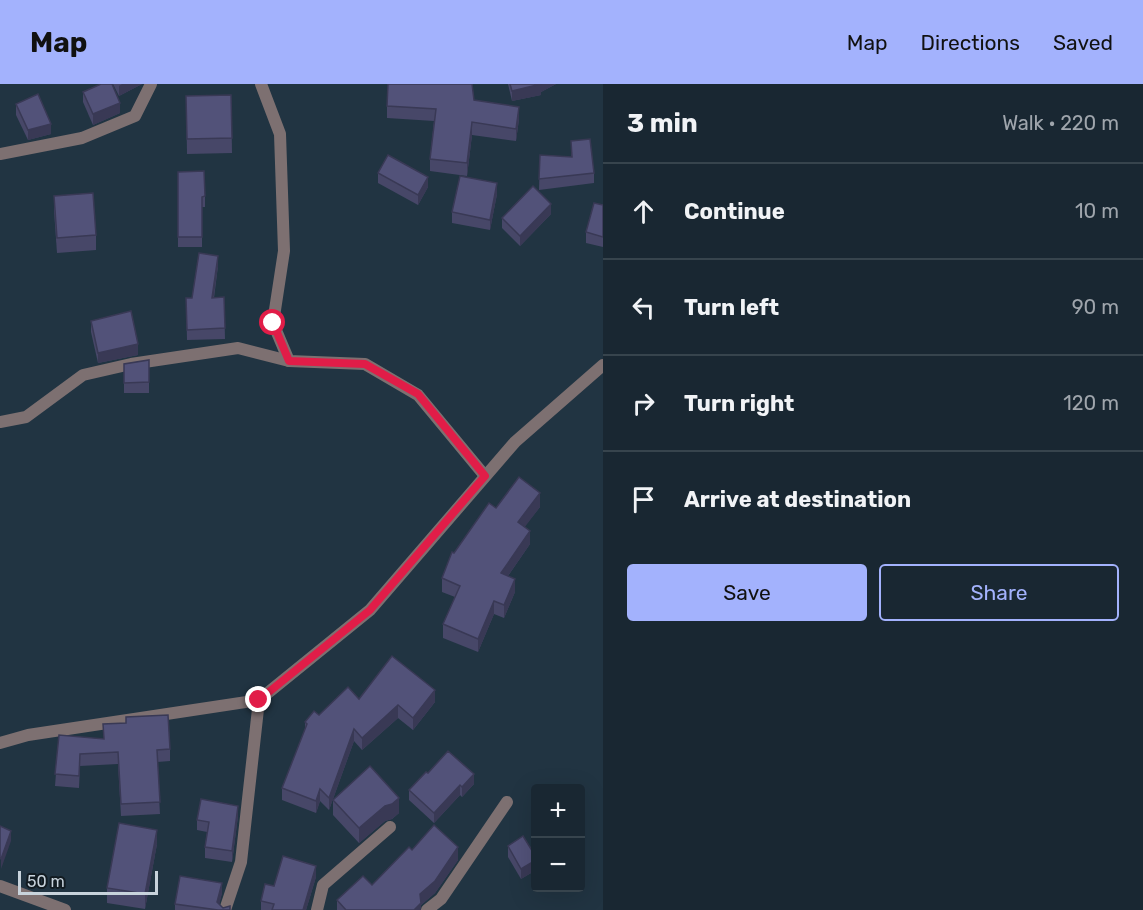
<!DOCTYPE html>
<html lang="en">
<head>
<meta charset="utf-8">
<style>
  body { margin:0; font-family:Rubik,sans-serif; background:#26333e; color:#f1f3f6 }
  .controls { position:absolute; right:18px; bottom:18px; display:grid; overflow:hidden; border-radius:6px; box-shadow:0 6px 24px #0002 }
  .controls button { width:54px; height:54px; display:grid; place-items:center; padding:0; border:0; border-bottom:2px solid #37444d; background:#192732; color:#f1f3f6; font:30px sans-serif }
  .scale { position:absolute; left:18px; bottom:15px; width:140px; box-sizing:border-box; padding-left:6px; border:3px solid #c8d3dc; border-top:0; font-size:16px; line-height:21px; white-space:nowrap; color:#c8d3dc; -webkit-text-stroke:4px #121b21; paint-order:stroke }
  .stop { position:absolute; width:18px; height:18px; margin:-14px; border:4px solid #e11d48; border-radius:50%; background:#fff }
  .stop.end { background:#e11d48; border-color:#fff; box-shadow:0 2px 6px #0008 }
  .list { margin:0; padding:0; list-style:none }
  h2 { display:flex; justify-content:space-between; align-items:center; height:78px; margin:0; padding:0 24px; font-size:26px }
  h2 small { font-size:20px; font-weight:400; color:#9fa5ac }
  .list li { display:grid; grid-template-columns:39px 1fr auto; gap:18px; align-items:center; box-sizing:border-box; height:96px; padding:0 24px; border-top:2px solid #37444d }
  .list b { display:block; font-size:22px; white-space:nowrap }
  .list em { font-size:20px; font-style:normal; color:#9fa5ac }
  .actions { display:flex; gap:12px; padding:18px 24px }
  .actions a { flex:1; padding:14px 0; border:2px solid #a3b2fd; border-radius:6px; text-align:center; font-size:21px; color:#a3b2fd }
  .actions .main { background:#a3b2fd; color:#111 }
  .icon { flex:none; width:33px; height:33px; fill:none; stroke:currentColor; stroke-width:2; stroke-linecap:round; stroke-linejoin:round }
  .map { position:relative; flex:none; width:603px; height:826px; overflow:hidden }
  header { display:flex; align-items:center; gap:36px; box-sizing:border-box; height:84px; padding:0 30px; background:#a3b2fd; color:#111 }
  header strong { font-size:28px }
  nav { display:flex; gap:33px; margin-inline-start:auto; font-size:21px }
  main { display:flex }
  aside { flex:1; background:#192732 }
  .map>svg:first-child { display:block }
</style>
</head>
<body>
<header>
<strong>Map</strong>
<nav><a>Map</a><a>Directions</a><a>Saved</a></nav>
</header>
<main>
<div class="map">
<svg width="603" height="826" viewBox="0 0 603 826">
  <rect width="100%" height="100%" fill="#213442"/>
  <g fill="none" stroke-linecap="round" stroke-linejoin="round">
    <!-- minor -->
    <g stroke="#7d7071" stroke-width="12">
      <path d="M261 0 280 50 284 167 273 239 289 277 365 280 418 311 485 392"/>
      <path d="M0 70 82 54 135 32 151 0"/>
      <path d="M0 338 26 333 83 291 131 280 238 264 289 277"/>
      <path d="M0 659 28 651 259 616 370 526 515 358 603 281"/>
      <path d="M0 802 65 826"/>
      <path d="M225 826 241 778 259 616"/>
      <path d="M317 826 323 801 390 743"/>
      <path d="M427 826 441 815 507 718"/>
    </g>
  </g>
  <!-- wall -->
  <g fill="#474768">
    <path d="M113 0H142L119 12Z"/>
    <path d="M508 0H556L541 8V11L512 17Z"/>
    <path d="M83 8 120 29 93 41 83 18Z"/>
    <path d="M231 11 232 69 187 70 186 12Z"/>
    <path d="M474 16 519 35 516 57 472 51 467 92 430 87V75L434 37 387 34V22Z"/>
    <path d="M16 20 51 50 28 56 16 31Z"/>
    <path d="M571 57 594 89V99L539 106 540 71 571 73Z"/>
    <path d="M178 88 205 112V123H202V163H178Z"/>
    <path d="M378 89 428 103 418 121 378 99Z"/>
    <path d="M497 110 490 146 452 139V128Z"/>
    <path d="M54 112 96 151V166L57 169 54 127Z"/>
    <path d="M603 121V163L586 159V148Z"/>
    <path d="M551 130 520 162 502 144V134Z"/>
    <path d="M218 182 214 214 224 213 225 255 187 256 186 214H192Z"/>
    <path d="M91 237 138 271 98 279 91 248Z"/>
    <path d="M149 276V309H124V280Z"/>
    <path d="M540 423 524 443 530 460 508 492 515 508 504 534 494 530 478 568 443 554V540L455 513 442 508V494L454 469 496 424Z"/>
    <path d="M359 615 435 618 413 646 398 634 362 666 354 657 329 726 320 717 316 729 282 716V704L305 646V638Z"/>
    <path d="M59 651 170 665V677L157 678 160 730 121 732 118 680 80 682 79 704 55 702Z"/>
    <path d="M428 689 474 700 462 713 460 711 434 739 409 716V706Z"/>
    <path d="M333 716 399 729 392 735 385 737 359 759 333 731Z"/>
    <path d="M238 732 232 778 205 774V763L207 748 197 746V736Z"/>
    <path d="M157 760 145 825 107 819V804Z"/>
    <path d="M508 762 536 773V786L521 795 508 773Z"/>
    <path d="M412 766 458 776 435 809 421 821V826H337V816L372 801Z"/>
    <path d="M316 793 306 826H261V817L274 802Z"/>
    <path d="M222 809 219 820 223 824 230 826H175V820Z"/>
  </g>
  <!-- shaded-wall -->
  <g fill="#393955">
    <path d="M122 0H142L119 12V2Z"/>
    <path d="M540 0H556L541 8V11L512 17V7Z"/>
    <path d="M120 19V29L93 41V30Z"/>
    <path d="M519 23V35L516 57V45Z"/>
    <path d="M472 38V51L467 92V79Z"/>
    <path d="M51 40V50L28 56V46Z"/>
    <path d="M428 93V103L418 121V111Z"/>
    <path d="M497 99V110L490 146V136Z"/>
    <path d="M551 120V130L520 162V152Z"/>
    <path d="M218 172V182L212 224V214Z"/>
    <path d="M138 260V271L98 279V269Z"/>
    <path d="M540 409V423L518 452V438Z"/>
    <path d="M530 447V460L501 502V489Z"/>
    <path d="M515 495V508L504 534V521Z"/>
    <path d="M494 517V530L478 568V555Z"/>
    <path d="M435 606V618L413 646V634Z"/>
    <path d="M398 621V634L362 666V654Z"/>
    <path d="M354 645V657L329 726V714Z"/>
    <path d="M474 690V700L462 713V703Z"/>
    <path d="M460 701V711L434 739V729Z"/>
    <path d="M320 705V717L316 729V717Z"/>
    <path d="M399 714V729L392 735 385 737 359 759V744L385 722Z"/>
    <path d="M238 722V732L232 778V767Z"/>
    <path d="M157 746V760L145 825V810Z"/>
    <path d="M11 747V757L1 785V775Z"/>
    <path d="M458 763V776L435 809 421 821V826H414L420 810Z"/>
    <path d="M536 776V786L521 795V785Z"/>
    <path d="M316 782V793L306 826H303Z"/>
    <path d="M222 799V809L218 826 217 818Z"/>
  </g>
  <!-- building -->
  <g fill="#525279" stroke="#393955" stroke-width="1.5">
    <path d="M101 0H112L120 19 93 30 83 8Z"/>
    <path d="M388 0H472L474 16 519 23 516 45 472 38 467 79 430 75 436 25 387 22Z"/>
    <path d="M510 0H541L512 7Z"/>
    <path d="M38 10 51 40 28 46 16 20Z"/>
    <path d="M231 11 232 54 187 55 186 12Z"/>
    <path d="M590 55 594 89 539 95 540 71 572 73 571 57Z"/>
    <path d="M388 71 428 93 418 111 378 89Z"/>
    <path d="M204 87 205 112 202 113V153H178V88Z"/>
    <path d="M460 92 497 99 490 136 452 128Z"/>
    <path d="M533 102 551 120 520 152 502 134Z"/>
    <path d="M93 109 96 151 57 154 54 112Z"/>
    <path d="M594 119 603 121V153L586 148Z"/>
    <path d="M199 169 218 172 212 214 224 213 225 244 187 246 186 214H192Z"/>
    <path d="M131 227 138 260 98 269 91 237Z"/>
    <path d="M149 276V298L124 299V280Z"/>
    <path d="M519 393 540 409 518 438 530 447 501 489 515 495 504 521 494 517 478 555 443 540 460 502 442 494 452 468 454 469 489 419 496 424Z"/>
    <path d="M392 572 435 606 413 634 398 621 362 654 354 645 329 714 320 705 316 717 282 704 307 640 305 638 314 627 319 631 348 603 359 615Z"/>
    <path d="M168 631 170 665 157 666 160 718 121 720 118 668 80 670 79 692 55 690 59 651 104 655 103 640 126 639V633Z"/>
    <path d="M448 667 474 690 462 703 460 701 434 729 409 706 426 688 428 689Z"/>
    <path d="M370 682 399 714 392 720 385 722 359 744 333 716Z"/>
    <path d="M201 715 238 722 232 767 205 763 209 738 197 736Z"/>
    <path d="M119 739 157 746 145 810 107 804Z"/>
    <path d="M434 741 458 763 435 797 420 810 421 819 414 826H346L337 816 363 792 372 801 409 763 412 766Z"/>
    <path d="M0 742 11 747 1 775 0 774Z"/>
    <path d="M523 752 536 773V776L521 785 508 762Z"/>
    <path d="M283 772 316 782 303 826H272L274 820 261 817 265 800 274 802Z"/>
    <path d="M180 792 222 799 217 818 223 824 230 822V826H218L175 820Z"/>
  </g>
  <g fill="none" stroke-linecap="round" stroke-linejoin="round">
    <!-- route -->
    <path stroke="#e11d48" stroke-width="8" d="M259 616 370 526 485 392 418 310 365 280 289 277 273 239"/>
  </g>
</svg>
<div class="controls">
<button>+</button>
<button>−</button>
</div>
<div class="scale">50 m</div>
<div class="stop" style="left:273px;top:239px"></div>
<div class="stop end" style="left:259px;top:616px"></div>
</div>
<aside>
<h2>3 min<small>Walk · 220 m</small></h2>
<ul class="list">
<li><svg class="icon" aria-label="ahead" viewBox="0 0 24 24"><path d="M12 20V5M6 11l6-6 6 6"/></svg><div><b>Continue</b></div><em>10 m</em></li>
<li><svg class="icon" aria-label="left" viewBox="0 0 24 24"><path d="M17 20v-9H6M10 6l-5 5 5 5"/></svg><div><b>Turn left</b></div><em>90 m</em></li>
<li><svg class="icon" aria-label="right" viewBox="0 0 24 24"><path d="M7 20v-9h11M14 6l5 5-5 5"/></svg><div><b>Turn right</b></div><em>120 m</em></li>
<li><svg class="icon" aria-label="arrive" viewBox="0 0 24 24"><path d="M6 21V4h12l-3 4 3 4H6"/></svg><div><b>Arrive at destination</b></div></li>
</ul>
<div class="actions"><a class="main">Save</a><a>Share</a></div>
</aside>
</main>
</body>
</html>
